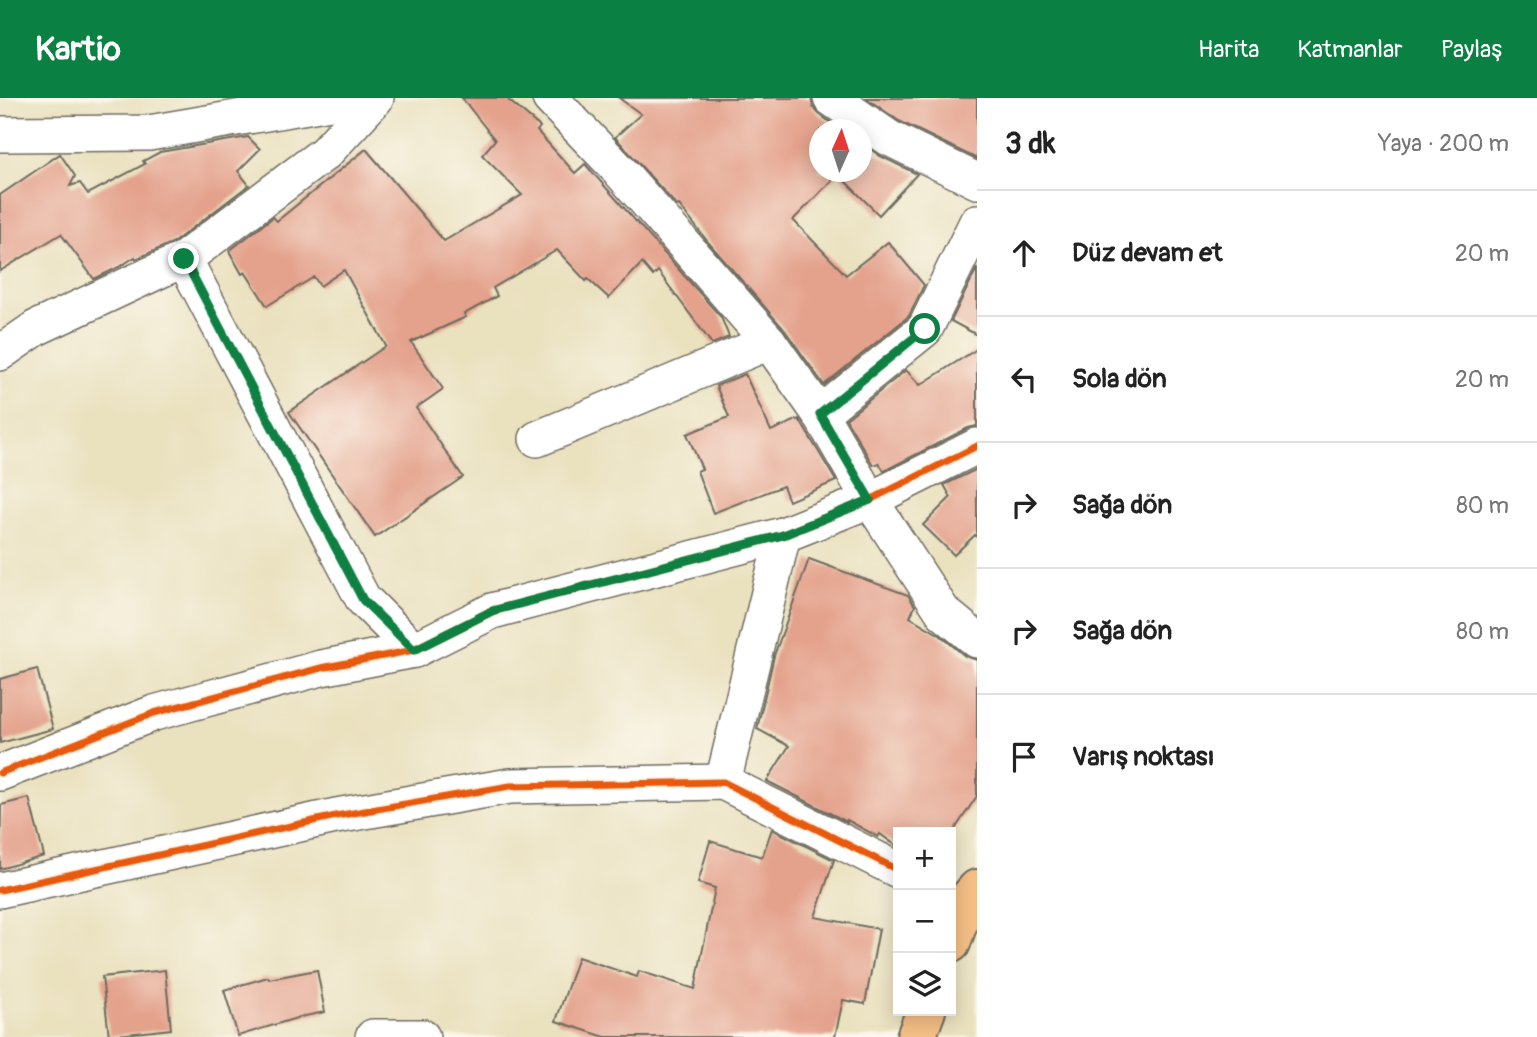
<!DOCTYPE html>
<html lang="tr">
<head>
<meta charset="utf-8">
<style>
  body { margin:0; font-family:Pangolin,sans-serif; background:#f2f2f2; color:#222 }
  .controls { position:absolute; right:21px; bottom:21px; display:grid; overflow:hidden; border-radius:0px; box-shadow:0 4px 18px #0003 }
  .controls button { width:63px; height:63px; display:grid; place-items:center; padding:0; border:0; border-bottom:2px solid #e0e0e0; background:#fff; color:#222; font:35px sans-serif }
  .compass { position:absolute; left:809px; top:21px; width:63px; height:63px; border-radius:50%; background:#fff; box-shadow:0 4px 18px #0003; rotate:3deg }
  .stop { position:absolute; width:21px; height:21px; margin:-16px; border:5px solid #0b8043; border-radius:50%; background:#fff }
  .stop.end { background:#0b8043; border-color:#fff; box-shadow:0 2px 7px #0008 }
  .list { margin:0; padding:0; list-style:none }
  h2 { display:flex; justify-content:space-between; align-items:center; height:91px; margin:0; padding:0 28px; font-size:30px }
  h2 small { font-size:23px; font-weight:400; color:#767676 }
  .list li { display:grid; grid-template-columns:46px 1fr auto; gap:21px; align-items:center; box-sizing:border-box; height:126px; padding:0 28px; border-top:2px solid #e0e0e0 }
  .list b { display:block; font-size:26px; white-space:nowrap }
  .list em { font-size:23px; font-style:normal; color:#767676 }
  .icon { flex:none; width:38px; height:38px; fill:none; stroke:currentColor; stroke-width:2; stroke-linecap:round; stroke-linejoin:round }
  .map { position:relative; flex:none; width:977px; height:939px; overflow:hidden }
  header { display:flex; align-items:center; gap:42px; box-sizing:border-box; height:98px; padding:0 35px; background:#0b8043; color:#fff }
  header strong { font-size:33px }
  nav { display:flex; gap:38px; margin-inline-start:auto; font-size:24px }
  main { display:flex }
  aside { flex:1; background:#fff }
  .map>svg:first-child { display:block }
</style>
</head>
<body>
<header>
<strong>Kartio</strong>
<nav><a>Harita</a><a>Katmanlar</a><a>Paylaş</a></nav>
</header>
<main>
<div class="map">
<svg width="977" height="939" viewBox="0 0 977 939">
  <rect width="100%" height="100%" fill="#fbf7ec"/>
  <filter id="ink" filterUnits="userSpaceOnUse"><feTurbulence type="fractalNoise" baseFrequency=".0143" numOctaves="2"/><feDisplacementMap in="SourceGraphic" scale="14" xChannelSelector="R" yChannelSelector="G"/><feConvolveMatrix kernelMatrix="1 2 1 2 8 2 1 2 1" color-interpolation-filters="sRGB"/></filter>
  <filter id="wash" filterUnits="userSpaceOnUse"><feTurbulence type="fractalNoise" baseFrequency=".00686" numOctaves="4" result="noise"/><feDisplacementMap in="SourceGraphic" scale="28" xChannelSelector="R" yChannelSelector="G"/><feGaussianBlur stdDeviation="1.57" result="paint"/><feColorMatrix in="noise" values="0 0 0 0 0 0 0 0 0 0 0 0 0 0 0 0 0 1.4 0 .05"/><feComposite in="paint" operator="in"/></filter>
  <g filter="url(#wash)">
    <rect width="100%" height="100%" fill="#eae1bf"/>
    <g id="blocks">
      <!-- building -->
      <g fill="#e4a28c">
        <path d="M462 0H506L540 29 537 33 575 75 585 66 721 219 729 239 712 246 658 173 653 178 642 165 609 200 588 181 586 183 557 152 493 190 497 198 464 216 466 219 411 244 443 291 416 310 463 379 375 439 289 314 386 248 344 172 320 188 314 179 267 208 245 174 242 176 229 153 273 119 277 123 366 51 444 143 522 97 482 57 495 42Z"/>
        <path d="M619 0H811L813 9 819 16 841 32H820V74H862V45L880 58 917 76 879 117 838 76 793 122 846 177 888 144 924 187 909 218 824 287 784 231 708 144 679 107 677 108 615 39 641 16Z"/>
        <path d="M866 0H977V61L899 23Z"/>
        <path d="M248 39 260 51 238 73 249 87 174 144 136 161 135 159 121 168 94 181 61 136 0 173V97L60 56 75 78 70 88 80 85 88 96 145 66 143 63 160 54Z"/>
        <path d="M977 170V237L951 223Z"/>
        <path d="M977 251V328L968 330 884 373 879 365 873 367 846 321 906 272 920 287Z"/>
        <path d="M745 276 771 333 799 321 836 383 789 403 783 388 713 415 697 373 702 371 687 336 729 319 716 288Z"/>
        <path d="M977 371V439L975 437 954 457 923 427 951 399 944 387Z"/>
        <path d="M809 461 908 497 915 508 910 519 940 537 965 558 977 562V698L953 734H898V749L880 736 878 739 847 722V724L767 683 789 648 757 631 774 558Z"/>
        <path d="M37 571 53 631 0 645V581Z"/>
        <path d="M29 700 44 758 0 771 1 707Z"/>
        <path d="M772 731 834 762 815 819 879 831 865 906 843 902 835 939H605L556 923 578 859 637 879 639 873 695 891 715 790 698 785 710 743 762 759Z"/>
        <path d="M165 872 171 931 109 938 102 879Z"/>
        <path d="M317 872 325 914 300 919 238 938 224 892 268 879 269 881Z"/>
      </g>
    </g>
  </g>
  <g filter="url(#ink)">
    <use href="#blocks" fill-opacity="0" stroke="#6e6b5f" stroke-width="2"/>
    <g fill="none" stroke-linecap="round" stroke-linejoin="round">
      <!-- street casing -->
      <g stroke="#6e6b5f" stroke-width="38">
        <g id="street">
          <path d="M550 0 619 72 769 244 820 316 870 402 943 514 977 542"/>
          <path d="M831 0 889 40 977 83"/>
          <path d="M0 36 149 35 354 0"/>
          <path d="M184 161 325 55 376 0"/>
          <path d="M0 255 36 230 184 161 363 501 414 552"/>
          <path d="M820 316 925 231 977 124"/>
          <path d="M537 341 769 244"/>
          <path d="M0 675 154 615 321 570 414 552 492 513 783 437 870 402 977 348"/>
          <path d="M723 684 783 437"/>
          <path d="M0 792 336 718 510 688 723 684 898 772"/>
          <path d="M373 939H422"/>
        </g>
      </g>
      <!-- primary casing -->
      <g stroke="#6e6b5f" stroke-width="42">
        <g id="primary">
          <path d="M951 845 965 805 977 791"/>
          <path d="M916 939 926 913"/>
        </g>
      </g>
      <!-- street -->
      <use href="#street" stroke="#fff" stroke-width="35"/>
      <!-- primary -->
      <use href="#primary" stroke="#f5bf86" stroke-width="38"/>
      <!-- cycleway casing -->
      <g stroke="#fbf7ec" stroke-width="11">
        <g id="cycleway">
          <path d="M0 675 154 615 321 570 414 552 492 513 783 437 870 402 977 348"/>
          <path d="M0 792 336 718 510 688 723 684 898 772"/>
        </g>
      </g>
      <!-- cycleway -->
      <use href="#cycleway" stroke="#e8590c" stroke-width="7"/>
    </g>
  </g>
  <g fill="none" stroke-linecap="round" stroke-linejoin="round" filter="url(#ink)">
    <!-- route -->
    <path stroke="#0b8043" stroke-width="9" d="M184 161 363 502 414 552 492 513 783 437 870 402 820 316 925 231"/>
  </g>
</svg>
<div class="controls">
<button>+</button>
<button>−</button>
<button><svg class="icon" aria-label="layers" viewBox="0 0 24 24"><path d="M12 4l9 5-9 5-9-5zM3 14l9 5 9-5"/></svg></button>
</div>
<svg class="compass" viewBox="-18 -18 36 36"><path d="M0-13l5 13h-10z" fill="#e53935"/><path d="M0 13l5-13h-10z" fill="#767676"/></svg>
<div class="stop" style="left:925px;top:231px"></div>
<div class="stop end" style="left:184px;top:161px"></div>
</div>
<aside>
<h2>3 dk<small>Yaya · 200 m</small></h2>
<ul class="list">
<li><svg class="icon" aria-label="ahead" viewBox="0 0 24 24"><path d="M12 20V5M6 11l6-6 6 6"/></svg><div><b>Düz devam et</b></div><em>20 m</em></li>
<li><svg class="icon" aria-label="left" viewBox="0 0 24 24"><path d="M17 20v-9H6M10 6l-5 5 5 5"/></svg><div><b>Sola dön</b></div><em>20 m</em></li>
<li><svg class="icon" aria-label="right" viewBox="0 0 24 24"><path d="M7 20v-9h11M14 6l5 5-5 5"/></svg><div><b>Sağa dön</b></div><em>80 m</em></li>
<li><svg class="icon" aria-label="right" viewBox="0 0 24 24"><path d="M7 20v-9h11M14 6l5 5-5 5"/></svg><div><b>Sağa dön</b></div><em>80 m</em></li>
<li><svg class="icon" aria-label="arrive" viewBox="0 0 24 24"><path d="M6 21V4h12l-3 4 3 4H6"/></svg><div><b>Varış noktası</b></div></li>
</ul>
</aside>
</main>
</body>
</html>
